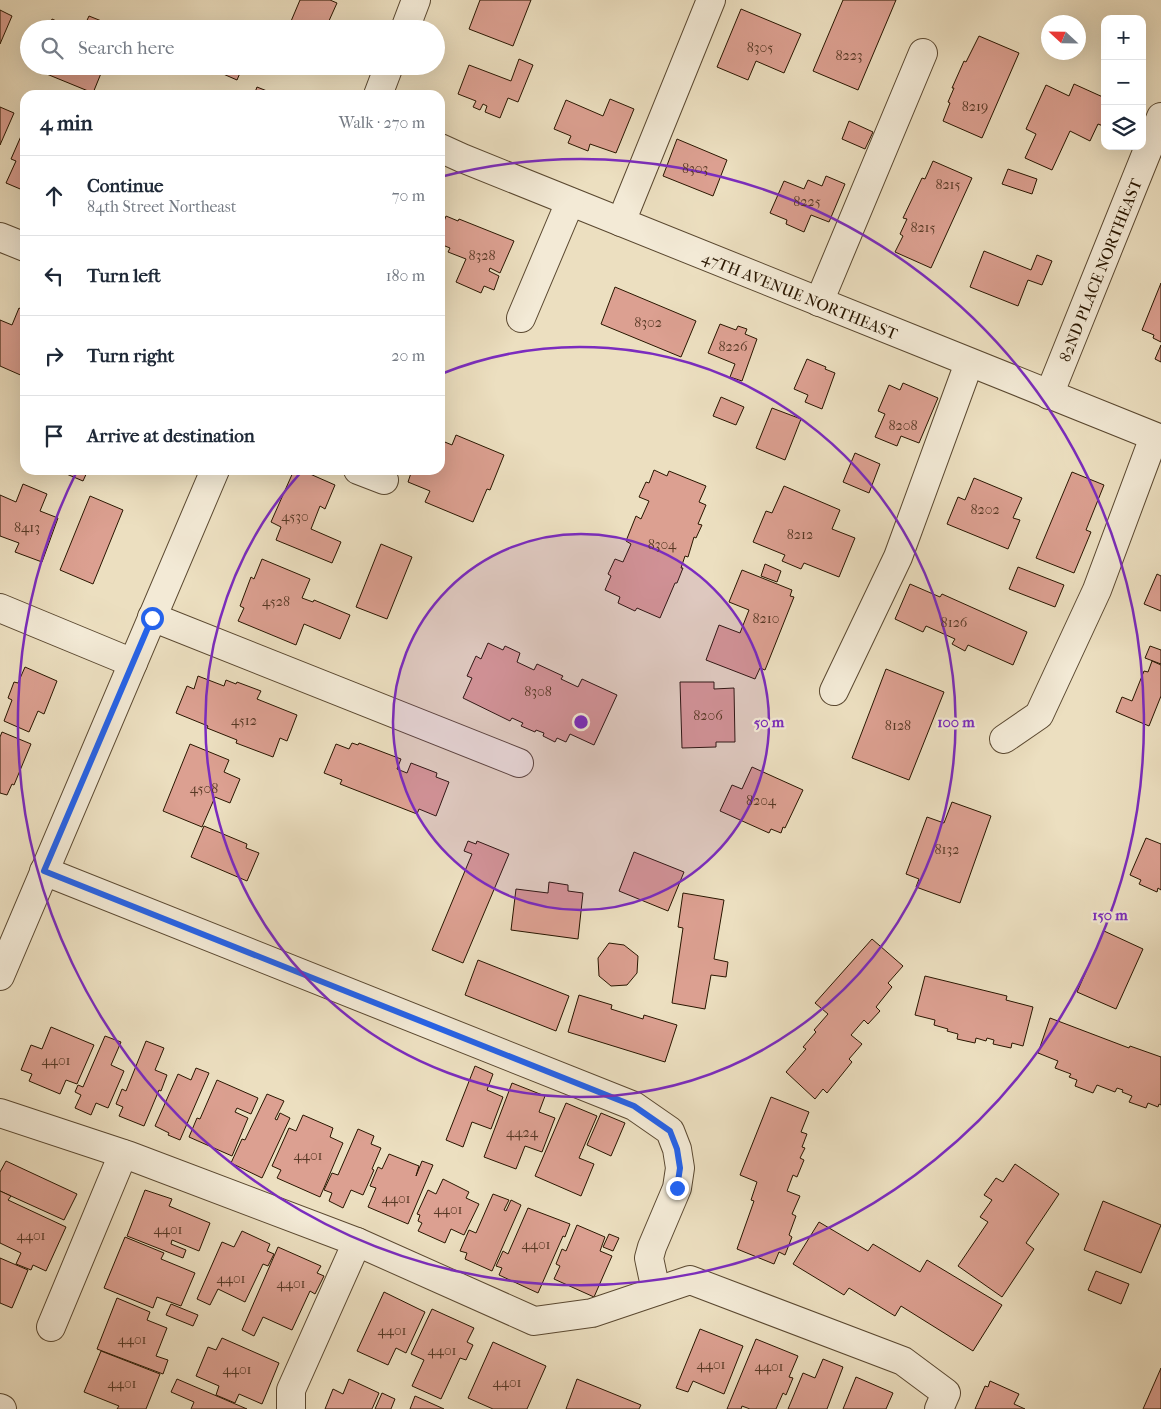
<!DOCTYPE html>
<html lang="en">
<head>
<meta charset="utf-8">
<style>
  body { margin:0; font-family:"IM FELL French Canon",serif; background:#f6f6f7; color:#1f2937 }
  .controls { position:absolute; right:15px; top:15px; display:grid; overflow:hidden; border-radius:10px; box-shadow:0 5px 20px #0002 }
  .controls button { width:45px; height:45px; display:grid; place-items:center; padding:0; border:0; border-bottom:1px solid #e0e1e3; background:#fff; color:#1f2937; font:25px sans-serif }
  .compass { position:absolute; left:1041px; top:15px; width:45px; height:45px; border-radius:50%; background:#fff; box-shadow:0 5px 20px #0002; rotate:292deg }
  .stop { position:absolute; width:15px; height:15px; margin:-11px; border:4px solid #2563eb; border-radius:50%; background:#fff }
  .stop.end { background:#2563eb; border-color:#fff; box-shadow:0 1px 5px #0008 }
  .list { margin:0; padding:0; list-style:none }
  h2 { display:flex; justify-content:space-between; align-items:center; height:65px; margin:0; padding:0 20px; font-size:21px }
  h2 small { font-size:16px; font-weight:400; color:#747a83 }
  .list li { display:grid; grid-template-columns:32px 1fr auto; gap:15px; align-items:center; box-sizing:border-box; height:80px; padding:0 20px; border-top:1px solid #e0e1e3 }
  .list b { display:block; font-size:19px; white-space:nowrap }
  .list p { margin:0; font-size:16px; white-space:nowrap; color:#747a83 }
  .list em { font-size:16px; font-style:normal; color:#747a83 }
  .icon { flex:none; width:28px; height:28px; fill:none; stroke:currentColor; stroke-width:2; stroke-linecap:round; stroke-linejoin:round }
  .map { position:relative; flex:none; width:1161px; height:1409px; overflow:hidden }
  .search { position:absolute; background:#fff; box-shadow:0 5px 20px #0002; left:20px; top:20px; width:425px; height:55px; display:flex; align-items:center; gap:12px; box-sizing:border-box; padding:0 18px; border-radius:28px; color:#747a83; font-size:19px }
  .panel { position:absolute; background:#fff; box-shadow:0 5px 20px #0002; left:20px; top:90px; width:425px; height:385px; border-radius:15px }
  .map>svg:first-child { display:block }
</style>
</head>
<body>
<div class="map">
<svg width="1161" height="1409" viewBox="0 0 1161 1409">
  <rect width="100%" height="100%" fill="#ecdfc0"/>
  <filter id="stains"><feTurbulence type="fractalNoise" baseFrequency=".004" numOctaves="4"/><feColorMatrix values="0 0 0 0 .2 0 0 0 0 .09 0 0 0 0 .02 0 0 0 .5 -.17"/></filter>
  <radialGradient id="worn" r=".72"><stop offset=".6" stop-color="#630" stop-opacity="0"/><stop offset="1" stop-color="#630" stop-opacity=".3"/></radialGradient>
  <!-- building -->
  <g fill="#dca091" stroke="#291600">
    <path d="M300 0H330L337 3 328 23H326L324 27 321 26 320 29H295L289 26Z"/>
    <path d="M480 0H531L513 46 469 29Z"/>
    <path d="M843 0H896L858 90 813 71Z"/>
    <path d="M741 9 801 34 784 73 756 61 748 80 717 67Z"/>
    <path d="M0 10 12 16 0 44Z"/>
    <path d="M89 16 119 28V29H83Z"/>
    <path d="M52 19 72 28V29H48Z"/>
    <path d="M979 36 1019 53 982 138 943 121 950 103 948 102 954 88H952L964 61 966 62Z"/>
    <path d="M519 59 533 65 518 102 508 98 500 118 485 112 487 106 483 104 480 110 473 107 476 101 458 94 469 65 511 81Z"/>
    <path d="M33 66H104L93 93 32 68Z"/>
    <path d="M216 66H243L237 80 214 70Z"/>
    <path d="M1074 84 1105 98V122L1103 126 1098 124 1090 141 1070 131 1052 170 1025 158 1036 134 1026 129 1046 85 1069 96Z"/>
    <path d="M257 87 277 95H254Z"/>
    <path d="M610 99 634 109 616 153 590 144 588 151 568 143 571 136 554 129 566 100 603 116Z"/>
    <path d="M0 107 14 113 0 145Z"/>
    <path d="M849 121 873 132 865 149 842 139Z"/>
    <path d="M25 127V191L6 183 16 161 11 159Z"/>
    <path d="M677 139 727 160 713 196 663 176Z"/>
    <path d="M933 161 972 178 931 268 895 252 903 236 900 234 907 219 903 218 922 178 925 179Z"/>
    <path d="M1008 169 1037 179 1032 194 1002 184Z"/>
    <path d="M826 176 845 184 829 222 811 215 804 232 786 224 787 220 770 213 784 181 804 189 808 180 822 186Z"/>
    <path d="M446 216 458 221 459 219 514 241 500 273 490 268 489 271 499 276 494 290 484 286 481 293 456 282 466 259 448 252 450 248 440 244V232Z"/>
    <path d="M984 251 1031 270 1037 255 1052 261 1042 285 1028 280 1018 306 970 287Z"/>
    <path d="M1161 283V342L1153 338 1154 335 1142 330Z"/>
    <path d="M615 287 696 321 681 357 601 324Z"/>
    <path d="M19 308 25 311V377L0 366V320L12 325Z"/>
    <path d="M720 324 736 330 738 326 747 329 745 334 757 339 742 381 730 377 735 364 708 353Z"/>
    <path d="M1161 345V362L1155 359Z"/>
    <path d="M807 359 826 367 825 369 835 373 822 409 805 402 808 395 794 389Z"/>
    <path d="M903 383 938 398 919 443 901 436 897 446 875 437 885 414 878 411 889 385 900 390Z"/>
    <path d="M721 397 744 407 736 425 713 416Z"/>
    <path d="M772 408 801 419 785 460 756 448Z"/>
    <path d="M456 435 504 455 490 490 487 489 473 522 425 502 430 491 408 482 412 470H440V440L452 445Z"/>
    <path d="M855 453 880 464 869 493 843 482Z"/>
    <path d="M57 470H88L83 481Z"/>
    <path d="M294 470H301L335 485 325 509 320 506 311 529 341 542 332 563 276 540 281 527 271 522Z"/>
    <path d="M654 470 667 476 669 471 706 486 699 502 706 505 698 524 702 525 696 538 694 537 688 557 685 556 681 568H683L677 583H675L660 618 637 608 635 611 618 603 620 597 605 590 611 576 608 574 615 559 623 562 631 544 626 541 636 516 641 519 649 501 639 497 646 482 649 483Z"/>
    <path d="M1072 472 1104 485 1086 530 1091 532 1074 573 1036 558Z"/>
    <path d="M974 478 1022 498 1013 518 1020 520 1008 549 947 524 958 497 965 500Z"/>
    <path d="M23 484 47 494 40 511 58 518 42 562 15 552 19 543 0 536V495L16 502Z"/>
    <path d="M784 486 840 510 832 529 855 538 839 577 804 563 801 569 782 561 785 555 753 542 766 511 772 513Z"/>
    <path d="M90 496 123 510 93 584 60 570Z"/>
    <path d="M381 544 412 557 387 619 356 607Z"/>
    <path d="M262 559 310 579 302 598 313 602 314 600 350 615 340 639 304 624 296 645 238 621 244 608 240 606 251 577 254 579Z"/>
    <path d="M765 564 781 571 777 582 761 576Z"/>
    <path d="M1018 567 1064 585 1055 607 1009 589Z"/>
    <path d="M742 570 792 590 790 596 794 597 765 670 760 668 755 679 706 660 719 625 740 633 749 610 729 602Z"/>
    <path d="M1157 574 1161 576V611L1144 604Z"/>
    <path d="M910 584 940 597 942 594 1027 632 1013 665 968 645 965 651 952 644 955 639 926 626 923 632 895 619Z"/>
    <path d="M488 643 503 650 505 646 520 653 517 662 534 670 537 664 563 676 561 679 578 687 582 679 617 695 594 745 570 734 566 742 557 738 555 742 543 736 544 733 536 730 535 732 521 726 523 723 512 718 510 721 463 698 472 678 467 676 476 656 481 659Z"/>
    <path d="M1150 646 1161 650V664L1145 658Z"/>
    <path d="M1152 661 1161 665V696L1149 726 1116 712 1122 697 1132 701 1144 671 1148 672Z"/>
    <path d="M25 667 57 681 44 714 38 711 29 732 4 721 12 700 8 698 14 682 18 683Z"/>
    <path d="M886 669 944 692 909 780 852 758Z"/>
    <path d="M198 676 224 686 226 680 236 684 237 682 261 691 257 699 297 715 287 741 280 738 273 757 236 743 237 740 207 728 208 726 176 713 187 686 194 689Z"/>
    <path d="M680 682H714V689L734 688 735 742H716V747L682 748Z"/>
    <path d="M2 732 31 744 14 785 12 784 7 795 0 793V737Z"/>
    <path d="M352 743 358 745 359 743 401 759 397 769 407 773 411 763 437 773 436 777 449 782 436 816 419 809 417 814 340 784 342 780 324 773 336 744 349 749Z"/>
    <path d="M190 744 229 760 224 772 240 779 230 803 215 797 202 827 163 811Z"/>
    <path d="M752 767 803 790 785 828 783 827 781 833 771 829 769 833 720 811 732 785 742 789Z"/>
    <path d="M952 802 991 816 960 903 916 887 919 879 906 874 927 817 944 823Z"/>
    <path d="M204 826 247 844 246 848 259 853 247 881 191 857Z"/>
    <path d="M1146 838 1161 844V890L1158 888 1157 892 1139 884 1141 880 1130 875Z"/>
    <path d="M468 841 476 844 477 841 509 854 463 963 432 950 472 854 464 851Z"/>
    <path d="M634 852 684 872 668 911 619 891Z"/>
    <path d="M549 882 568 885V891L583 893 578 939 511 930 516 889 548 893Z"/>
    <path d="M683 893 724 900 714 959 728 962 726 977 711 975 705 1009 672 1003 683 928 678 927Z"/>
    <path d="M1104 931 1143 949 1116 1009 1077 992Z"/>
    <path d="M872 939 903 966 888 983 892 987 876 1007 880 1011 868 1024 864 1020 851 1035 862 1044 849 1059 852 1062 827 1093 823 1089 815 1099 786 1072 806 1049 803 1047 816 1032 814 1030 828 1014 815 1003Z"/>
    <path d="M609 943 624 945 638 956 637 973 627 985 611 986 599 976 598 958Z"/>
    <path d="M478 960 569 996 556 1031 465 995Z"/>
    <path d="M925 976 1007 996 1006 1000 1033 1007 1023 1046 1012 1043 1011 1048 993 1044 994 1040 987 1038 986 1041 976 1038 975 1043 957 1039 958 1034 947 1031 948 1029 934 1025 935 1020 915 1015Z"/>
    <path d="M579 995 612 1005 611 1009 643 1019 644 1015 677 1025 665 1062 568 1032Z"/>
    <path d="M1050 1018 1129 1048 1130 1046 1161 1057V1105L1159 1104 1158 1107 1148 1103 1146 1108 1129 1102 1132 1096 1122 1092 1123 1090 1117 1088 1115 1092 1097 1085 1093 1093 1075 1086 1077 1080 1069 1077 1071 1074 1055 1068 1058 1061 1038 1053Z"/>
    <path d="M51 1027 94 1045 77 1084 66 1080 60 1094 29 1081 32 1074 21 1070 31 1045 42 1049Z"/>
    <path d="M105 1036 121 1042 111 1065 124 1071 108 1108 96 1103 91 1115 75 1108 81 1095 75 1092 78 1085 83 1087Z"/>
    <path d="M146 1041 164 1048 155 1070 167 1075 161 1091 159 1090 144 1126 119 1116 123 1107 116 1104 122 1089 126 1091Z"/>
    <path d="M475 1066 493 1074 487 1090 503 1097 491 1129 472 1122 463 1147 446 1140Z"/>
    <path d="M196 1068 209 1073 180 1140 168 1135 169 1133 155 1126 178 1074 191 1080Z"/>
    <path d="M217 1080 258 1098 251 1114 237 1108 235 1112 248 1118 232 1156 189 1137 197 1118 200 1119Z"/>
    <path d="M512 1083 545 1096 539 1112 555 1118 542 1152 525 1146 516 1169 484 1157Z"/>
    <path d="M267 1094 284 1101 275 1119 277 1120 280 1113 290 1118 262 1178 231 1163 242 1139 245 1140Z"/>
    <path d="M771 1097 809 1112 801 1132 807 1134 802 1147 805 1148 800 1158 804 1160 797 1177 793 1175 787 1191 800 1196 792 1214 796 1216 789 1235 792 1237 785 1255 779 1252 774 1264 737 1249 754 1201 751 1200 757 1182 740 1175Z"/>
    <path d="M566 1103 597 1116 579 1158 594 1164 581 1196 535 1176Z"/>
    <path d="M601 1113 625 1123 611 1156 587 1145Z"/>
    <path d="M303 1115 333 1128 330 1137 343 1143 320 1197 277 1178 281 1170 272 1166 289 1128 296 1131Z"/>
    <path d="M358 1129 374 1136 371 1144 381 1148 372 1169 374 1170 363 1195 351 1190 343 1208 329 1201 332 1193 324 1190 332 1173 338 1175Z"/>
    <path d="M389 1154 419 1166 416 1176 422 1161 433 1165 408 1224 368 1207 376 1188 370 1186 378 1167 382 1169Z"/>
    <path d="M6 1161 77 1194 64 1220 0 1191V1172Z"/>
    <path d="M1015 1164 1059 1194 1026 1243 1034 1249 1002 1297 958 1266 988 1222 980 1217 992 1200 984 1195 996 1178 1003 1182Z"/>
    <path d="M443 1179 469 1192 466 1198 479 1204 464 1235 451 1229 445 1243 418 1231 422 1223 418 1221 420 1215 417 1214 428 1190 436 1194Z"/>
    <path d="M145 1190 172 1199 169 1206 210 1223 199 1251 172 1240 171 1244 186 1250 183 1258 127 1236Z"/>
    <path d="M0 1191 11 1196 8 1200 66 1227 46 1271 33 1265 31 1270 16 1264 21 1253 0 1243Z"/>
    <path d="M493 1194 509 1200 504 1210 506 1211 511 1200 521 1205 492 1271 465 1259 467 1253 460 1251 469 1230 476 1233Z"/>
    <path d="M1103 1201 1161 1225 1141 1273 1084 1250Z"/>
    <path d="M528 1208 570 1224 565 1237 563 1236 538 1293 499 1275 502 1268 496 1266 503 1251 508 1254Z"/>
    <path d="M819 1222 868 1251 873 1244 920 1272 927 1260 1002 1305 973 1351 901 1306 895 1316 849 1288 844 1295 793 1264Z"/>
    <path d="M577 1225 605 1237 600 1251 612 1256 594 1297 554 1279 560 1266 556 1264 562 1249 566 1251Z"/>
    <path d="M242 1231 270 1244 267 1251 274 1254 268 1266 263 1264 245 1302 218 1289 210 1305 197 1299 222 1242 234 1247Z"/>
    <path d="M609 1234 619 1238 613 1251 603 1247Z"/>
    <path d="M125 1237 164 1253 161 1259 195 1273 181 1306 157 1297 153 1308 104 1288Z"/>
    <path d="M278 1247 321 1266 317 1273 324 1276 315 1294 310 1291 292 1330 263 1317 254 1336 242 1330Z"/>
    <path d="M0 1258 28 1270 12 1308 0 1303Z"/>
    <path d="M1096 1271 1129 1284 1121 1304 1088 1290Z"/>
    <path d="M384 1292 425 1312 406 1353 396 1348 388 1365 357 1351Z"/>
    <path d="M117 1298 150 1312 147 1320 167 1328 156 1356 168 1360 163 1374 97 1349Z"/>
    <path d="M171 1304 198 1315 193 1326 166 1315Z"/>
    <path d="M432 1309 474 1328 467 1342 473 1345 466 1360 460 1358 441 1399 412 1386 424 1360 411 1354Z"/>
    <path d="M700 1329 743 1346 724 1394 693 1381 688 1392 676 1388Z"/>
    <path d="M222 1338 279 1363 262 1404 239 1394 235 1403 216 1395 219 1386 196 1376 208 1347 216 1350Z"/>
    <path d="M756 1339 798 1356 789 1377 793 1378 786 1395 783 1393 776 1409H750L742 1406 741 1409H727Z"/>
    <path d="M493 1342 546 1366 527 1409H493L468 1398Z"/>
    <path d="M101 1351 160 1374 146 1409H117L119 1406 84 1392Z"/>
    <path d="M823 1359 843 1367 827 1409H788L803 1373 815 1378Z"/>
    <path d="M1161 1368V1409H1143Z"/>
    <path d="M856 1377 893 1393 886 1409H843Z"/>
    <path d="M177 1379 247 1409H191L194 1402 171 1392Z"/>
    <path d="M349 1379 379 1393 372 1409H325L333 1389 343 1394Z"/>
    <path d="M577 1379 641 1405 639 1409H566Z"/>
    <path d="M990 1381 1019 1394 1014 1404 1025 1409H975L985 1386 988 1387Z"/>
    <path d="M382 1393 395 1399 391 1409H375Z"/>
    <path d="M415 1396 444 1409H410Z"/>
  </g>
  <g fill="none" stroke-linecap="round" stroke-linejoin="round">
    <!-- minor casing -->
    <g stroke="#5a4830" stroke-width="30">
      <g id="minor">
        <path d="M405 29 416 0"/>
        <path d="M378 95 389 66"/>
        <path d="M440 148 462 158 1161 439"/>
        <path d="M621 222 711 0"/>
        <path d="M0 237 25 247"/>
        <path d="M819 302 923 53"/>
        <path d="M521 318 570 202"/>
        <path d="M1049 395 1161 117"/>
        <path d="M358 470 384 480"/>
        <path d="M0 608 133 663"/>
        <path d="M152 617 519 763"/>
        <path d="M834 691 898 557 969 363"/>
        <path d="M1004 739 1039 715 1097 590 1154 437"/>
        <path d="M44 871 634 1106 670 1131 677 1149 680 1168 677 1188 652 1247 649 1258 656 1291"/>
        <path d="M0 976 215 470"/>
        <path d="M0 1113 130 1156 357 1242 291 1390V1409"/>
        <path d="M357 1242 534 1321 592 1313 690 1280 903 1361 946 1393 939 1409"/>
        <path d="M51 1327 123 1154"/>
        <path d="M0 1408 2 1409"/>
      </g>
    </g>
    <!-- minor -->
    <use href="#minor" stroke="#f3ead6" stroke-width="28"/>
  </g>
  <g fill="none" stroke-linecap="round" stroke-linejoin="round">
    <!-- route -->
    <path stroke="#2563eb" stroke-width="6" d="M152 618 44 871 634 1106 670 1131 677 1149 680 1168 677 1188"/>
  </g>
  <!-- distance rings -->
  <circle cx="581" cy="722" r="188" fill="#7b2cbf" fill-opacity=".12"/>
  <g fill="none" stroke="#7b2cbf" stroke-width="2.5">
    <circle cx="581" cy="722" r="188"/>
    <path d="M441 374A375 375 0 1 1 302 471"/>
    <path d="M440 177A563 563 0 1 1 77 471"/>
  </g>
  <g text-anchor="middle" stroke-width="4.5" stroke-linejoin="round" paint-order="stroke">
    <!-- number labels -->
    <g font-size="14" fill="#563824">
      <text x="760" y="52">8305</text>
      <text x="849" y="60">8223</text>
      <text x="975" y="111">8219</text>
      <text x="695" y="173">8303</text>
      <text x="948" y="189">8215</text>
      <text x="807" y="206">8225</text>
      <text x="923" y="232">8215</text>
      <text x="482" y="260">8328</text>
      <text x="648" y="327">8302</text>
      <text x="733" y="351">8226</text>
      <text x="903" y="430">8208</text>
      <text x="985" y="514">8202</text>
      <text x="295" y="521">4530</text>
      <text x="27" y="532">8413</text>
      <text x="800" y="539">8212</text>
      <text x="662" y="549">8304</text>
      <text x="276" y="606">4528</text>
      <text x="766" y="623">8210</text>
      <text x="954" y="627">8126</text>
      <text x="538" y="696">8308</text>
      <text x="708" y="720">8206</text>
      <text x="244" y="725">4512</text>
      <text x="898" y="730">8128</text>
      <text x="204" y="793">4508</text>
      <text x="761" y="805">8204</text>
      <text x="947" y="854">8132</text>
      <text x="56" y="1065">4401</text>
      <text x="522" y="1137">4424</text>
      <text x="308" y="1160">4401</text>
      <text x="396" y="1203">4401</text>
      <text x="448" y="1214">4401</text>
      <text x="168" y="1234">4401</text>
      <text x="31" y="1240">4401</text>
      <text x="536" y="1249">4401</text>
      <text x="231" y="1283">4401</text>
      <text x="291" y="1288">4401</text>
      <text x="392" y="1335">4401</text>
      <text x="132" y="1344">4401</text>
      <text x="442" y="1355">4401</text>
      <text x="711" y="1369">4401</text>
      <text x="769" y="1371">4401</text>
      <text x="237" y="1374">4401</text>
      <text x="507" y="1387">4401</text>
      <text x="122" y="1388">4401</text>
    </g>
    <!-- street labels -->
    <g font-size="16" fill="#291600" stroke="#f3ead6">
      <text transform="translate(1100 270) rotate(-68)" y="6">82ND PLACE NORTHEAST</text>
      <text transform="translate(800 295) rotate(22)" y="6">47TH AVENUE NORTHEAST</text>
    </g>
  </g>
  <circle cx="581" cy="722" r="8" fill="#7b2cbf" stroke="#f3ead6" stroke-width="2.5"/>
  <g font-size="15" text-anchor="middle" font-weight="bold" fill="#7b2cbf" stroke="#f3ead6" stroke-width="4.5" stroke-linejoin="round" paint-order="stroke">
    <text x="769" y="727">50 m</text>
    <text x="956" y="727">100 m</text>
    <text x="1110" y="920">150 m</text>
  </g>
  <rect width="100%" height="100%" filter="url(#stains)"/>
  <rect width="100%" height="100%" fill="url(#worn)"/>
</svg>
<div class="controls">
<button>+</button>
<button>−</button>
<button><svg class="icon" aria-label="layers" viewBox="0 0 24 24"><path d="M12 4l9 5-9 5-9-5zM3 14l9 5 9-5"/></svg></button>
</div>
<svg class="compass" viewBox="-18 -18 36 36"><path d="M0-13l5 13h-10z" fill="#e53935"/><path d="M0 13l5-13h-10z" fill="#747a83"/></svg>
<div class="stop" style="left:152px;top:618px"></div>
<div class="stop end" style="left:677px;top:1188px"></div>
<div class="search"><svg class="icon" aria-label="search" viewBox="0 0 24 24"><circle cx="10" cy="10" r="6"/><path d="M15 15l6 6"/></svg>Search here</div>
<section class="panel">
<h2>4 min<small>Walk · 270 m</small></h2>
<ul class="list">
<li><svg class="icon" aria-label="ahead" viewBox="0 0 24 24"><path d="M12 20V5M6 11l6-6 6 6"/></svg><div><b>Continue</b><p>84th Street Northeast</p></div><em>70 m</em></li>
<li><svg class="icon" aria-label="left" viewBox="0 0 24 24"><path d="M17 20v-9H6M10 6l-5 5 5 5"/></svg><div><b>Turn left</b></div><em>180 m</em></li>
<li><svg class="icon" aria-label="right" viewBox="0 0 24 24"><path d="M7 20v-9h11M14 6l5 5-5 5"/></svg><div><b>Turn right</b></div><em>20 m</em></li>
<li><svg class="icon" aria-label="arrive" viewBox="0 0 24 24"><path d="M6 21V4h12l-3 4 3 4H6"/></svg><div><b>Arrive at destination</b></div></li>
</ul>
</section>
</div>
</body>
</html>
